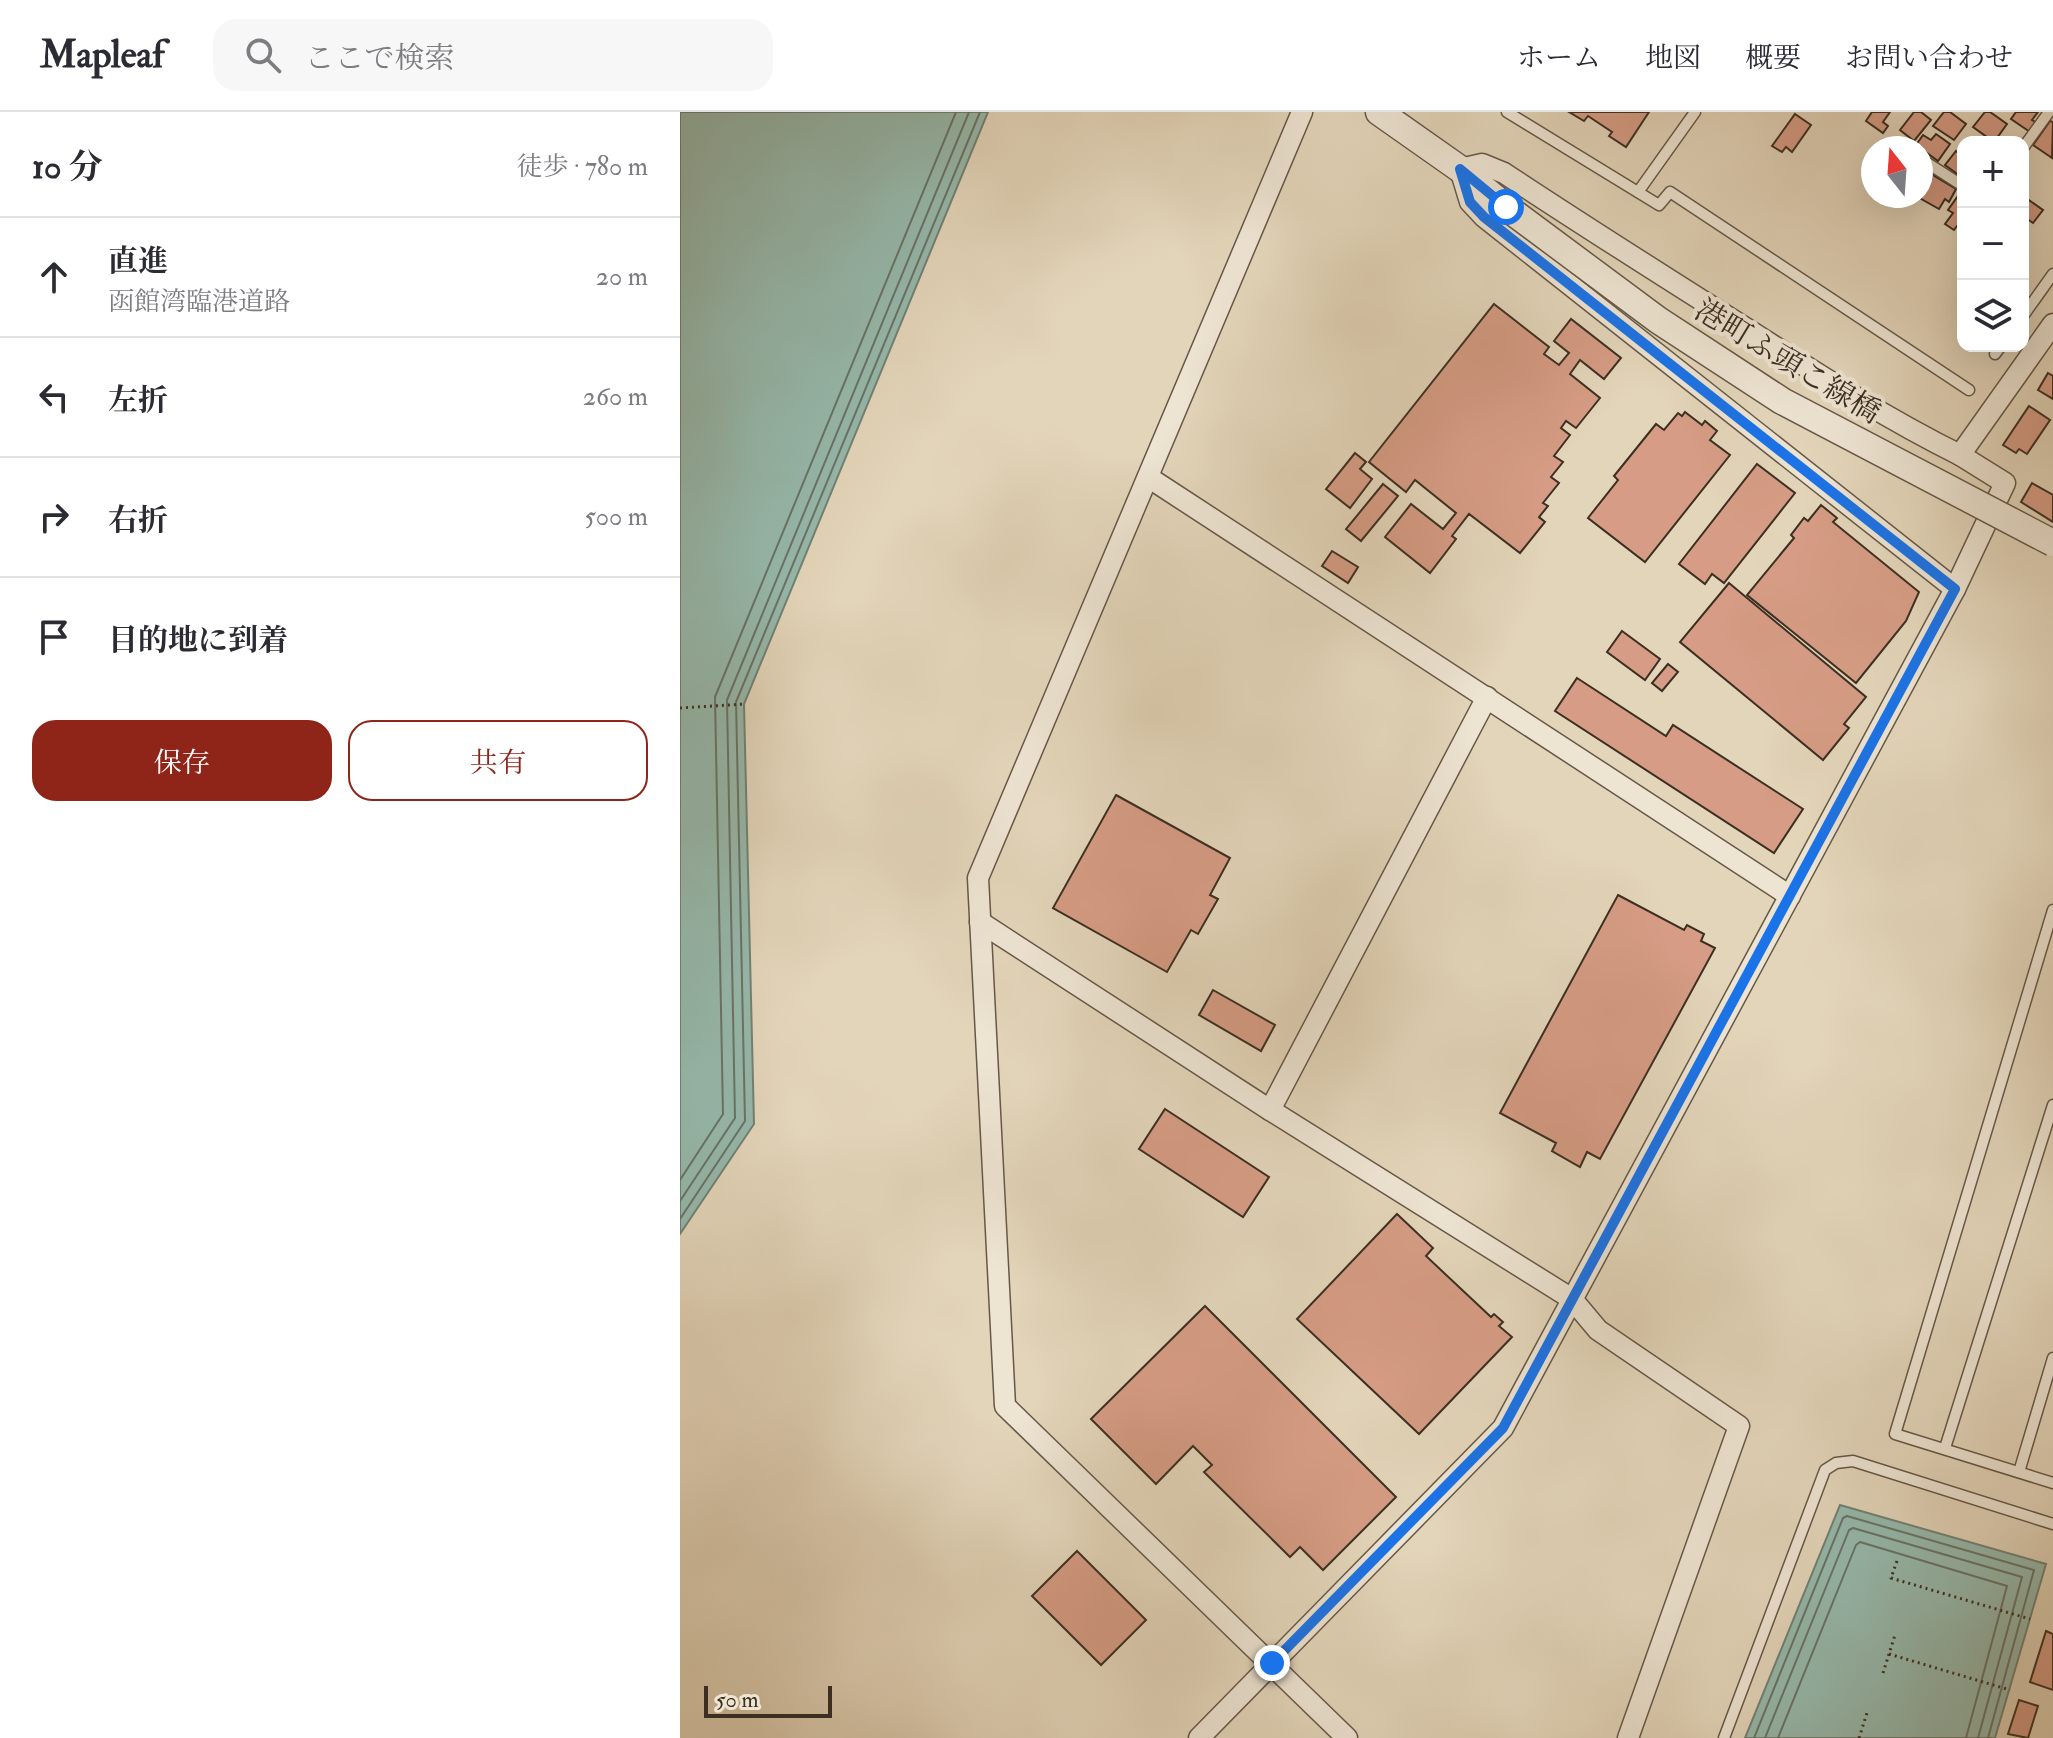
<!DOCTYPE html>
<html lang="ja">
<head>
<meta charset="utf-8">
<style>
  body { margin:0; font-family:"IM FELL Double Pica","Noto Serif JP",serif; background:#f7f7f7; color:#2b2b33 }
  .controls { position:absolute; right:24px; top:24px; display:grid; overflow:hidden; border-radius:16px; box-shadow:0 8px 32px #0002 }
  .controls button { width:72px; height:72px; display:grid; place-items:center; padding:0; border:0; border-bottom:2px solid #e1e1e2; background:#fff; color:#2b2b33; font:40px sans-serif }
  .compass { position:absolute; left:1181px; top:24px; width:72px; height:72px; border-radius:50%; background:#fff; box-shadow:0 8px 32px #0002; rotate:343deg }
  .scale { position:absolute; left:24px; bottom:20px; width:128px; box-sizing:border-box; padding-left:8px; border:4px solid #3c2f22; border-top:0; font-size:22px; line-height:28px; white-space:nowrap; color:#3c2f22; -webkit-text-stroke:6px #ede4d2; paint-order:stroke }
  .stop { position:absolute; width:24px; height:24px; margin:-18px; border:6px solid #1a73e8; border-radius:50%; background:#fff }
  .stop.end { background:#1a73e8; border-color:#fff; box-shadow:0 2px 8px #0008 }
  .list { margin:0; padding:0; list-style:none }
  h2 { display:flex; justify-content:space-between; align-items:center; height:104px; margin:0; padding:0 32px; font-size:34px }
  h2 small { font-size:26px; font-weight:400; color:#7c7c81 }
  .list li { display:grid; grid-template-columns:52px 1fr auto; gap:24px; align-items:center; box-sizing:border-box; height:120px; padding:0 32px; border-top:2px solid #e1e1e2 }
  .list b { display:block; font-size:30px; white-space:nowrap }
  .list p { margin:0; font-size:26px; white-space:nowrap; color:#7c7c81 }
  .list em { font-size:26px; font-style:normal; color:#7c7c81 }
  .actions { display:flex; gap:16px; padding:24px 32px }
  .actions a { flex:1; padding:18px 0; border:2px solid #8f2418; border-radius:24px; text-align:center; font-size:28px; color:#8f2418 }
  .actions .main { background:#8f2418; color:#fff }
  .icon { flex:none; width:44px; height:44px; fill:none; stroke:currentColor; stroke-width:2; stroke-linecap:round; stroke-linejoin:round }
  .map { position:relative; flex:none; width:1373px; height:1626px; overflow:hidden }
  header { display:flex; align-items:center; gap:48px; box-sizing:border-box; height:112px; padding:0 40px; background:#fff; border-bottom:2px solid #e1e1e2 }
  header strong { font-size:38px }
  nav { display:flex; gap:44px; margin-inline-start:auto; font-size:28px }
  .search { width:560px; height:72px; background:#f7f7f7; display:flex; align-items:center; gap:20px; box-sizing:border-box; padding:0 28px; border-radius:24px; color:#7c7c81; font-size:30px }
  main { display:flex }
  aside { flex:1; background:#fff }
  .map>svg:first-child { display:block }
</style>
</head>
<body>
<header>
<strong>Mapleaf</strong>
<div class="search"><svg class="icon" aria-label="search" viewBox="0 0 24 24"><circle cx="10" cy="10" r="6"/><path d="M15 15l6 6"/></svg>ここで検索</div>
<nav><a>ホーム</a><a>地図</a><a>概要</a><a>お問い合わせ</a></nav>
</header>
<main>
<aside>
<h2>10 分<small>徒歩 · 780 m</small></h2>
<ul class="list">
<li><svg class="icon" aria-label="ahead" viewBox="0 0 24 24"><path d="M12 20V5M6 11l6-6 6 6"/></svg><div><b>直進</b><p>函館湾臨港道路</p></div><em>20 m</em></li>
<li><svg class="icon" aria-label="left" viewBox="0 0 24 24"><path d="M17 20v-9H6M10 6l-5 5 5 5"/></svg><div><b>左折</b></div><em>260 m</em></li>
<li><svg class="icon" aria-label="right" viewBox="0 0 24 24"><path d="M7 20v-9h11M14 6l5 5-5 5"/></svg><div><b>右折</b></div><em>500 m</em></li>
<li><svg class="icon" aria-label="arrive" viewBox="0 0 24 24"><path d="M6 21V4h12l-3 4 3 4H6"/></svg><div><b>目的地に到着</b></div></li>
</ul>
<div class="actions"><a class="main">保存</a><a>共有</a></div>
</aside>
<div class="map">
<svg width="1373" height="1626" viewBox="0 0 1373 1626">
  <rect width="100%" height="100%" fill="#e3d5ba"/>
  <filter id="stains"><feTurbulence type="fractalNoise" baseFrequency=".0025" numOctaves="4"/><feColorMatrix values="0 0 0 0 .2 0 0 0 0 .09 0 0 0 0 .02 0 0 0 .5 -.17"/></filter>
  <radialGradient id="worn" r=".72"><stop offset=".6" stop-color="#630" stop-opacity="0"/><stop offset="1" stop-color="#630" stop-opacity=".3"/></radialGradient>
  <!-- water -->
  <g fill="#96b9ac" stroke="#728275" stroke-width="2">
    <path d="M0 0H308L64 592 74 1012 0 1122Z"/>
    <path d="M1160 1393 1366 1452 1315 1626H1065Z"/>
  </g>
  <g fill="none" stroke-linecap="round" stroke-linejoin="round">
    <!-- shore -->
    <g stroke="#697467" stroke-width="2">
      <path d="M0 1068 43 1002 35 585 276 0"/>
      <path d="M0 1089 55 1006 47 588 289 0"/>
      <path d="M0 1107 65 1009 56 590 300 0"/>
      <path d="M1074 1626 1163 1406 1167 1404 1354 1458 1308 1626"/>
      <path d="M1085 1626 1169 1418 1173 1416 1342 1465 1298 1626"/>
      <path d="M1098 1626 1176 1433 1180 1430 1327 1474 1286 1626"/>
    </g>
  </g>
  <!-- building -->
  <g fill="#d69c85" stroke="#3c2f22" stroke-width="2">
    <path d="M889 0H969L946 35 929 24 932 20 908 4 904 9Z"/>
    <path d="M1192 0H1210L1203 10 1208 14 1203 21 1186 9Z"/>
    <path d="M1234 0H1241L1251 8 1234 29 1220 18Z"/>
    <path d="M1264 0H1270L1286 12 1274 28 1253 14Z"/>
    <path d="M1305 0H1310L1327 12 1314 30 1293 15Z"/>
    <path d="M1336 0H1358L1352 8 1357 11 1350 20 1331 7Z"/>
    <path d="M1115 2 1131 13 1112 40 1106 35 1102 40 1092 34Z"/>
    <path d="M1370 9 1373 10 1372 46 1353 33Z"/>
    <path d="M1256 22 1270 32 1258 49 1236 33 1243 23 1251 28Z"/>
    <path d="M1276 39 1283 45V60L1280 64 1265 53Z"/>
    <path d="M1241 56 1276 77 1269 90 1265 87 1259 97 1236 84H1241Z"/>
    <path d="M1280 81 1283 83V117L1277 114 1274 118 1265 112 1273 101 1268 98Z"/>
    <path d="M1346 86 1363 98 1353 111 1343 104V91Z"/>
    <path d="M814 192 869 235 864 242 879 253 889 241 874 229 891 207 941 246 924 267 900 248 890 262 920 286 896 316 886 309 881 316 890 323 874 344 883 350 871 365 879 371 863 391 868 394 859 405 865 410 840 441 789 402 772 424 776 427 750 461 705 425 731 392 763 417 776 401 735 368 726 380 689 350Z"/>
    <path d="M1368 261 1373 264V287L1358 278Z"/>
    <path d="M1349 294 1370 308 1347 342 1339 337 1336 341 1323 333Z"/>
    <path d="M1005 300 1022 313 1025 309 1037 319 1030 328 1050 343 965 450 908 406 938 368 934 364 976 312 984 318 998 301 1002 304Z"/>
    <path d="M675 341 686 350 680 357 692 367 670 396 646 377Z"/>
    <path d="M1077 352 1115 381 1044 471 1032 462 1025 472 999 452Z"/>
    <path d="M1352 371 1373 383V410L1341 390Z"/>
    <path d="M703 372 718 384 681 429 666 417Z"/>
    <path d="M1141 393 1157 406 1153 410 1239 480 1226 509 1176 571 1067 483 1114 426 1111 423 1124 406 1128 409Z"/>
    <path d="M652 439 678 455 668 471 642 454Z"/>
    <path d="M1049 471 1186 585 1164 612 1169 616 1143 648 1000 530Z"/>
    <path d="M942 519 980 547 965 568 927 540Z"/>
    <path d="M988 552 998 560 982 579 972 571Z"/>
    <path d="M897 566 986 624 993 613 1123 697 1094 741 875 599Z"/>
    <path d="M436 683 550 746 530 783 538 787 518 822 511 818 487 860 373 796Z"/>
    <path d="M938 783 1004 818 1007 813 1024 822 1021 829 1035 836 920 1047 907 1040 900 1055 872 1039 876 1031 820 1001Z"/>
    <path d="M533 878 595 913 581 939 519 903Z"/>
    <path d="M485 997 589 1065 563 1105 459 1037Z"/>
    <path d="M717 1102 753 1136 746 1144 811 1205 814 1202 823 1210 819 1214 832 1225 739 1322 617 1207Z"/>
    <path d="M525 1194 716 1385 643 1458 620 1435 610 1445 524 1360 532 1353 513 1334 476 1372 411 1307Z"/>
    <path d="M397 1439 466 1508 421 1553 352 1484Z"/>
    <path d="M1366 1519 1373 1522V1578L1350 1570Z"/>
    <path d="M1339 1588 1358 1594 1348 1626 1328 1622Z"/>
  </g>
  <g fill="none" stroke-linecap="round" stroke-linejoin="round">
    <!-- service casing -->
    <g stroke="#665848" stroke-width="13">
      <g id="service">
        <path d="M827 0 979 93 990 80 1289 278"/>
        <path d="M1343 36 1369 0"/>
        <path d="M1241 47 1283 74"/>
        <path d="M958 80 1015 0"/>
        <path d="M1343 204 1373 162"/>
        <path d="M1315 242 1321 234"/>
        <path d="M1373 798 1215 1322 1373 1371"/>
        <path d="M1265 1336 1373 993"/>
        <path d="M1339 1360 1373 1246"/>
        <path d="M1044 1626 1145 1358 1156 1351 1173 1349 1373 1412"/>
      </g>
    </g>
    <!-- minor casing -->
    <g stroke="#665848" stroke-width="23">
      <g id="minor">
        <path d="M622 0 298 766 325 1294 667 1626"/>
        <path d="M468 365 1110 784"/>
        <path d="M1275 477 804 105 790 90 780 57 802 52 824 61C907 116 991 169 1075 222 1142 265 1209 308 1280 343"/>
        <path d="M300 810 590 998 892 1187 918 1218 1059 1314 948 1626"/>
        <path d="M590 998 807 585"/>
        <path d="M519 1626 823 1316 1275 477 1325 371 1280 343 1373 212"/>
      </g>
    </g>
    <!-- tertiary casing -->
    <g stroke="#665848" stroke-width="29">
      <path id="tertiary" d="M699 0 780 57 826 95"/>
    </g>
    <!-- path -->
    <g stroke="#3c2f22" stroke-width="3" stroke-dasharray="2 4" stroke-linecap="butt">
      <path d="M0 596 64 592"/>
      <path d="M1217 1449 1211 1466 1350 1507"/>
      <path d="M1209 1542 1330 1578"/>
      <path d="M1203 1561 1215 1523"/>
      <path d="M1179 1626 1187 1601"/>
    </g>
    <!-- service -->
    <use href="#service" stroke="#ede4d2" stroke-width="10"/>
    <!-- minor -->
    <use href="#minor" stroke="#ede4d2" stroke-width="20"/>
    <!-- tertiary -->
    <use href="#tertiary" stroke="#ede4d2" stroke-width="26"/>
    <!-- tertiary-bridge casing -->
    <g stroke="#665848" stroke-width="29" stroke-linecap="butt">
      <path id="tertiary-bridge" d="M826 95 978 208 1102 289 1373 431"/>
    </g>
    <!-- tertiary-bridge -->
    <use href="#tertiary-bridge" stroke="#ede4d2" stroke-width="26"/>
  </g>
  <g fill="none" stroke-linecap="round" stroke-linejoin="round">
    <!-- route -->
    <path stroke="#1a73e8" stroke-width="10" d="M592 1551 823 1316 1275 477 804 105 790 90 780 57 826 95"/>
  </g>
  <g text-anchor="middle" stroke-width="8" stroke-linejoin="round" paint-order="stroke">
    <!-- street labels -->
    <g font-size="30" fill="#3c2f22" stroke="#ede4d2">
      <text transform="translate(1108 249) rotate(31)" y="10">港町ふ頭こ線橋</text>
    </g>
  </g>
  <rect width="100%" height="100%" filter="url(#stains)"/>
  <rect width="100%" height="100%" fill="url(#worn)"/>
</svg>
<div class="controls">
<button>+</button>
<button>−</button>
<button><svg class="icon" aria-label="layers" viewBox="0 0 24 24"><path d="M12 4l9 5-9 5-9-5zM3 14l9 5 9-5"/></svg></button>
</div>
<svg class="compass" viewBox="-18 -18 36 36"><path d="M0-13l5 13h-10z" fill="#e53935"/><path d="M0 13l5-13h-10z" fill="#7c7c81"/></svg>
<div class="scale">50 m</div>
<div class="stop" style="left:826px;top:95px"></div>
<div class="stop end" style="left:592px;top:1551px"></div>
</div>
</main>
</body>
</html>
